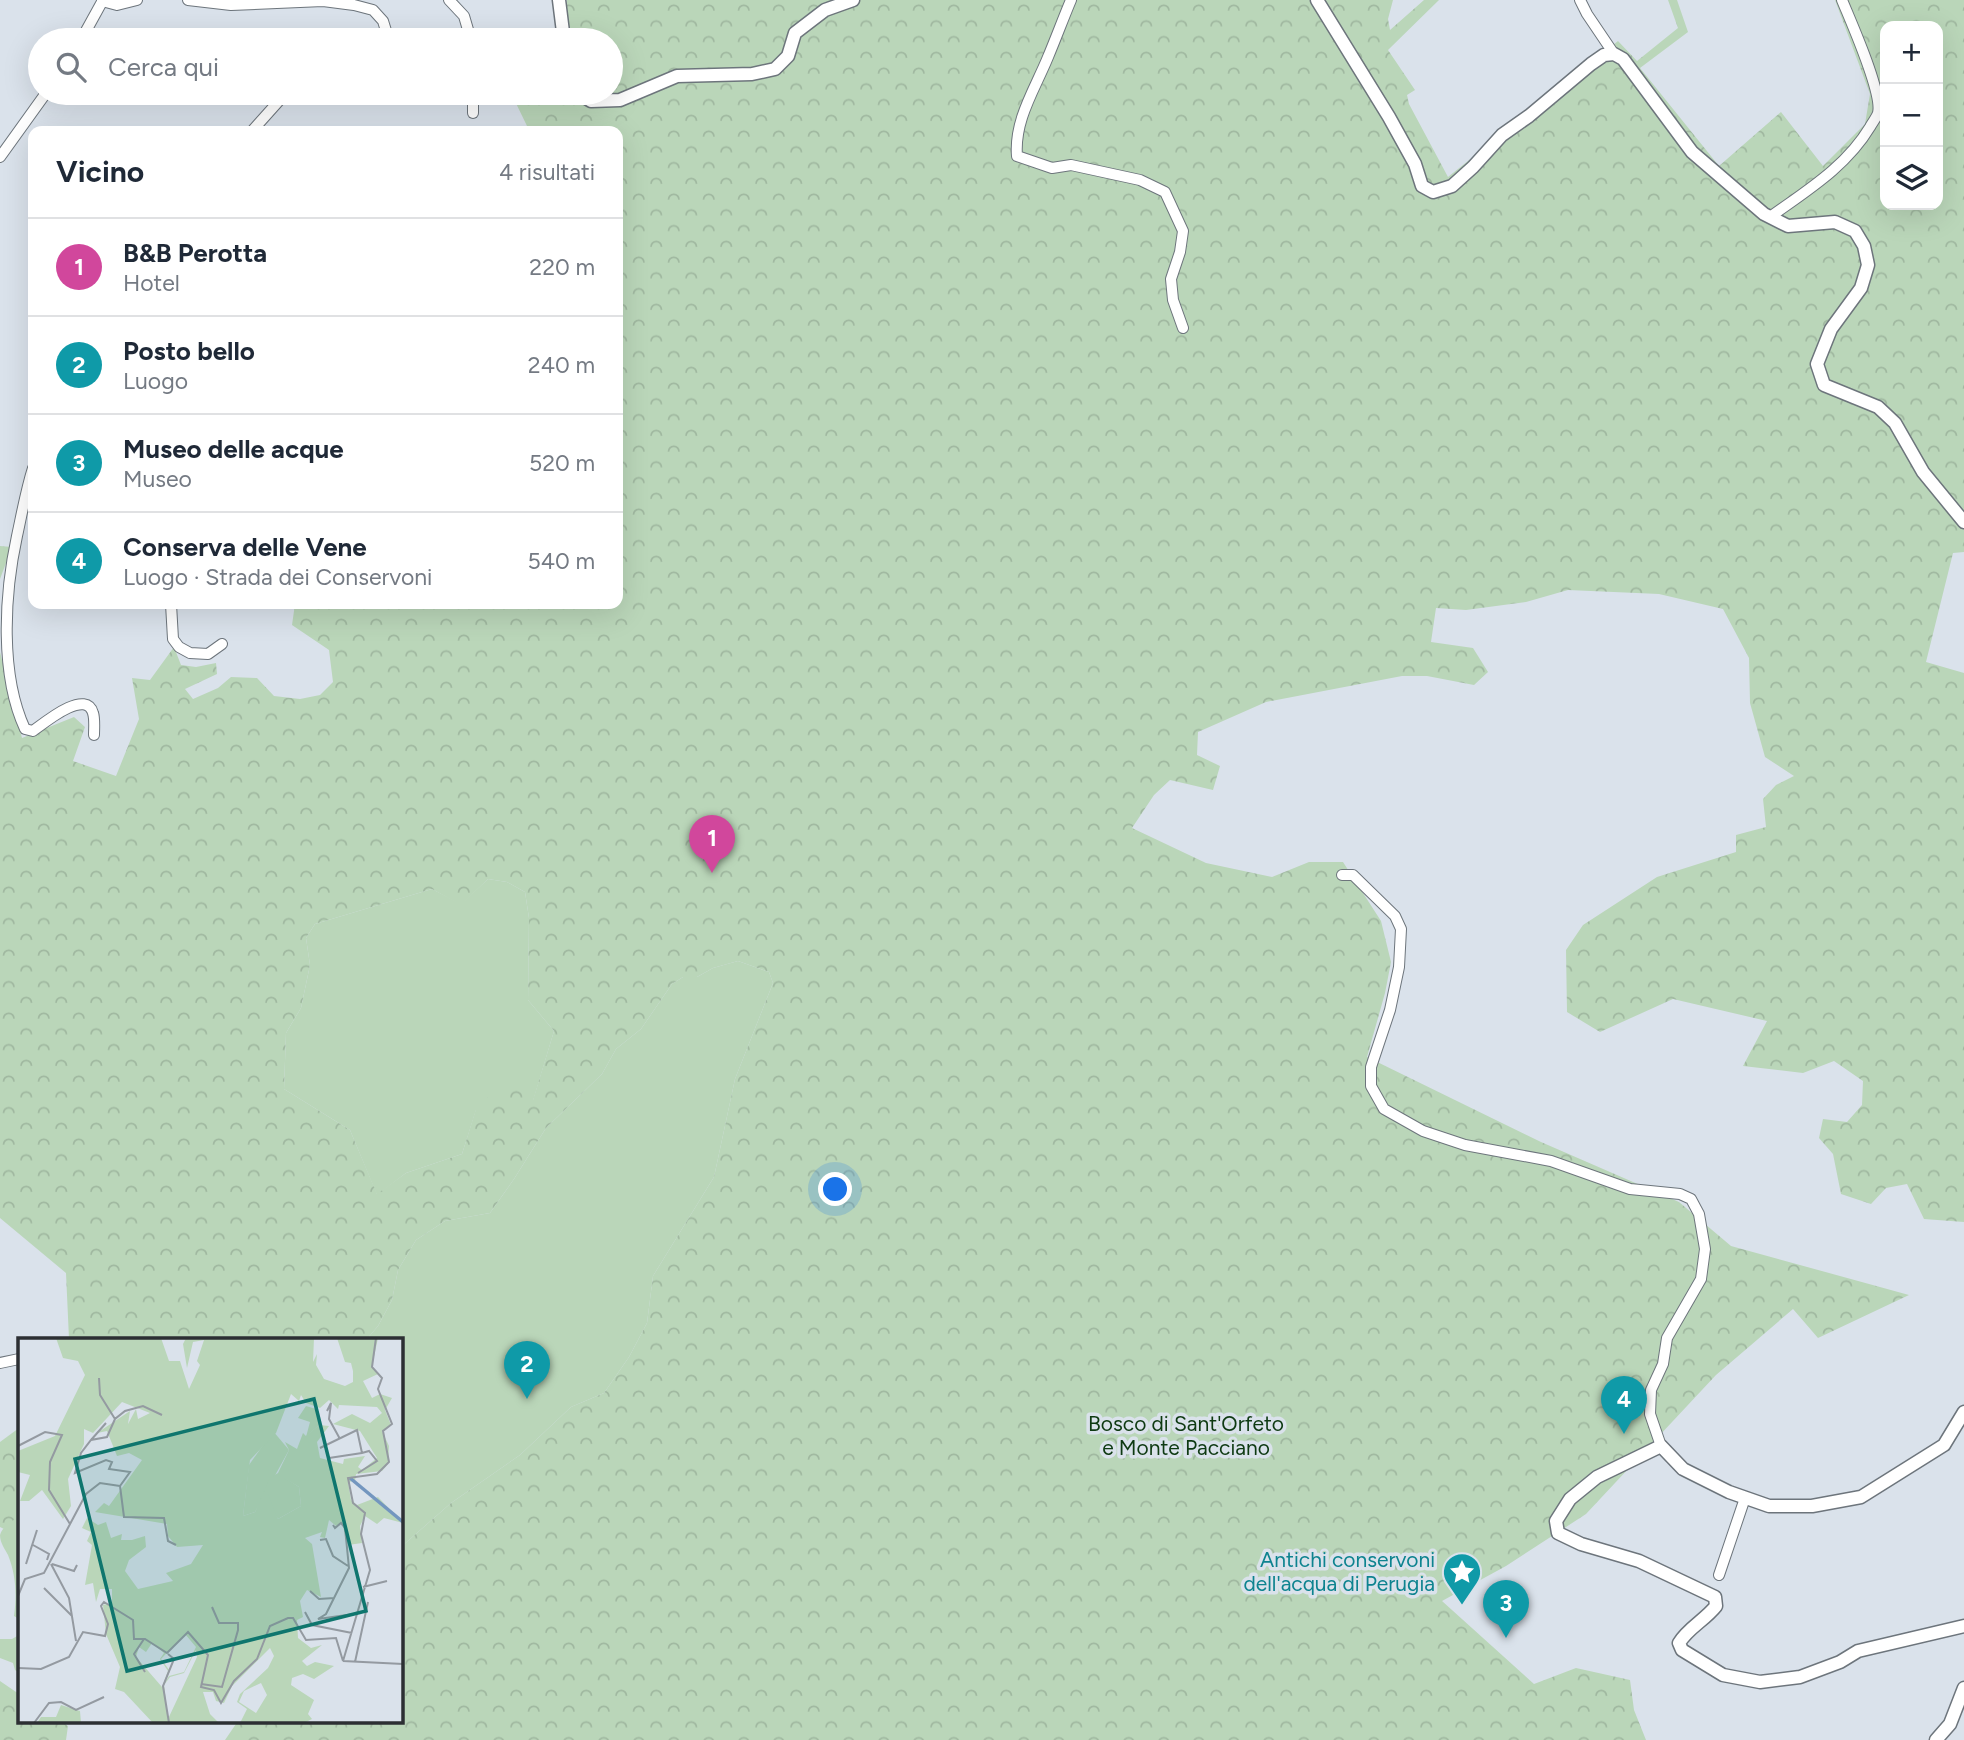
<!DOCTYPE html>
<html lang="it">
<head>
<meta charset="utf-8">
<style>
  body { margin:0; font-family:Figtree,sans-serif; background:#f2f2f3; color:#1f2937 }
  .controls { position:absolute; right:21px; top:21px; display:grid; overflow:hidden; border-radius:14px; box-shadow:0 7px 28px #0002 }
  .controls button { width:63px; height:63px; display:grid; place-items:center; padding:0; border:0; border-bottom:2px solid #e0e1e3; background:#fff; color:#1f2937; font:35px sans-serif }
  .you { position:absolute; left:836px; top:1190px; width:24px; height:24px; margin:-18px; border:5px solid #fff; border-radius:50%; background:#1a73e8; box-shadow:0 0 0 10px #1a73e833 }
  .badge { display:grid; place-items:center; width:46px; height:46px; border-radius:50%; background:#db2777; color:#fff; font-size:23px; font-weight:700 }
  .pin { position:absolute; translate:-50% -58px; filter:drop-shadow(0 2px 4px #0008) }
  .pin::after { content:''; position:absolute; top:37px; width:24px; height:21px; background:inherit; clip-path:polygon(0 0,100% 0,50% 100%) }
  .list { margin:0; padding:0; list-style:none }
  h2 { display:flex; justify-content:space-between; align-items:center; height:91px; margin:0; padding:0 28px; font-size:30px }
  h2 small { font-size:23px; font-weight:400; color:#747a83 }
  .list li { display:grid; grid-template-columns:46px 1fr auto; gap:21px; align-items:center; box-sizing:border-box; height:98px; padding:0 28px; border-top:2px solid #e0e1e3 }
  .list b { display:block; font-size:26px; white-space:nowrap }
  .list p { margin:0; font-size:23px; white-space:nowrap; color:#747a83 }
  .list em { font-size:23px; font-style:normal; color:#747a83 }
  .icon { flex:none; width:38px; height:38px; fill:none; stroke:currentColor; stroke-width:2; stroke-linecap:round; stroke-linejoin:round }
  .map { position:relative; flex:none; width:1964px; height:1740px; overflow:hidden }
  .search { position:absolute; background:#fff; box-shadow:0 7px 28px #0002; left:28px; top:28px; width:595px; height:77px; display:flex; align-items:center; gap:18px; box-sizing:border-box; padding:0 24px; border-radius:38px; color:#747a83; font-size:26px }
  .panel { position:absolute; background:#fff; box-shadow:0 7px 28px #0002; left:28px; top:126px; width:595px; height:483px; border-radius:14px }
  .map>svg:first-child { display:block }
</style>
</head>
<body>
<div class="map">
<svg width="1964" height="1740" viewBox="0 0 1964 1740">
  <defs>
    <pattern id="forest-crowns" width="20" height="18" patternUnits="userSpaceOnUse" patternTransform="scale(1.75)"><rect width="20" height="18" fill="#bad6b9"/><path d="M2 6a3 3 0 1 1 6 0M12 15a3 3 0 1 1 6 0" fill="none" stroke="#a0b8a0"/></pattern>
  </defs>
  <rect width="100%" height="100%" fill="#dae2eb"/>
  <!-- green -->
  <g fill="#bad6b9">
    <path d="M488 879 507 882 525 892 529 918 528 1000 554 1031 533 1101 476 1110 462 1154 406 1173 377 1195 350 1130 284 1089 286 1033 301 1008 310 965 306 938 315 924 432 889 461 904Z"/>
    <path d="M738 961 769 972 773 983 735 1079 714 1177 653 1276 647 1323 629 1357 604 1393 571 1407 520 1455 451 1503 401 1547V1339H367L378 1326 392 1300 398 1270 416 1240 445 1221 490 1213 514 1179 546 1128 602 1074 616 1049 641 1029 672 984 683 977H697L713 968Z"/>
    <path d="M19 1515V1619L14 1616C17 1595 16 1575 8 1555 5 1549 0 1543 0 1535 2 1527 13 1520 19 1515Z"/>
    <path d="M19 1635V1673L15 1670 13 1663 0 1658V1639H12Z"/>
  </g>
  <!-- forest -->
  <g fill="url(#forest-crowns)" fill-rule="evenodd">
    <path d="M567 0H1393L1388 19 1390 30 1424 0H1439L1388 50 1415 90 1407 95 1409 104 1448 177 1618 41 1637 61 1678 28 1668 0H1677L1688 32 1640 68 1719 166 1781 112 1823 166 1865 124 1870 94 1835 0H1964V552L1953 553 1926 662 1964 673V1222L1924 1219 1907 1184 1886 1188 1871 1204 1841 1194 1833 1154 1819 1138 1823 1119 1847 1122 1862 1105 1863 1081 1834 1061 1803 1073 1743 1066 1767 1021 1673 999 1600 1032 1567 1012 1566 950 1583 925 1657 877 1736 852V835L1766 827 1763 799 1776 785 1794 776 1765 757 1750 703 1749 658 1723 609 1659 594 1568 590 1526 602 1466 610 1436 608 1431 642 1473 648 1488 672 1474 685 1427 676H1402L1266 702 1198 732 1197 755 1220 766 1213 790 1170 780 1154 795 1132 828 1206 863 1272 877 1309 862H1343L1381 921 1391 962 1385 993 1367 1057 1541 1142 1679 1202 1731 1246 1909 1295 1818 1338 1793 1309 1716 1375 1586 1514 1506 1566 1442 1601 1534 1684 1576 1668 1630 1680 1634 1710 1646 1740H225L238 1721H401V1547L451 1503 520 1455 571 1407 604 1393 629 1357 647 1323 653 1276 714 1177 735 1079 773 983 769 972 738 961 713 968 697 977H683L672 984 641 1029 616 1049 602 1074 546 1128 514 1179 490 1213 445 1221 416 1240 398 1270 392 1300 378 1326 367 1339H69L66 1273 0 1218V652L22 738 74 717 85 727 73 761 116 776 139 719 132 678 150 680 174 647 181 665 196 667 216 663 217 674 185 689 193 699 218 688 231 677 257 678 274 696 300 699 320 695 333 682 329 650 292 625 295 604H618V131H525L527 126 511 93H611V40H558ZM1885 26H1938V205H1885ZM488 879 507 882 525 892 529 918 528 1000 554 1031 533 1100 516 1089 488 1097 476 1109 462 1154 406 1173 377 1194 350 1130 284 1089 286 1033 301 1008 310 965 306 938 315 924 432 889 461 905Z"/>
    <path d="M0 546 12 547 0 579Z"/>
    <path d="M19 1428V1515L4 1529 0 1527V1442Z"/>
    <path d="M0 1681 19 1694V1721H60L68 1726 66 1740H0Z"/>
  </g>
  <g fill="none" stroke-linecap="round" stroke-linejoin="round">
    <!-- minor casing -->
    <g stroke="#6d757c" stroke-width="12">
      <g id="minor">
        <path d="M188 0 231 5 323 1 354 5 373 10 383 21 387 34 358 40"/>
        <path d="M449 0 464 16 471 40"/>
        <path d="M1071 0C1063 19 1056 38 1048 57 1035 89 1014 120 1017 156L1052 168 1071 165 1140 180 1165 192 1183 231 1180 252 1171 279 1173 300 1183 328"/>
        <path d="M1580 0 1587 14 1614 54"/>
        <path d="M102 1 117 5 137 0"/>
        <path d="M81 40 103 0"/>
        <path d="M473 93V113"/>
        <path d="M252 131 286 93"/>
        <path d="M0 157 46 93"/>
        <path d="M1770 217C1806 191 1846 167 1870 127 1872 123 1877 117 1878 113 1883 93 1851 22 1842 0"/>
        <path d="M33 468C26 490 22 513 17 536 4 596 0 675 25 729L33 731C44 723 86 688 93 713 95 719 94 729 94 735"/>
        <path d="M171 604 173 639 179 647 190 653 208 654 222 644"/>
        <path d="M1342 875H1353L1395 916 1401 929 1399 967 1390 1010 1371 1067V1086L1384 1109 1423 1131 1465 1145 1551 1161 1630 1189 1680 1194 1691 1199 1699 1214 1705 1249 1701 1279 1667 1338 1663 1364 1651 1390 1650 1414 1661 1446"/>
        <path d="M0 1363 19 1359"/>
        <path d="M1719 1575 1745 1498"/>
      </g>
    </g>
    <!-- tertiary casing -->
    <g stroke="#6d757c" stroke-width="15">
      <g id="tertiary">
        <path d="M559 0 564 40"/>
        <path d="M1317 0 1389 117 1415 164 1422 186 1433 192 1452 186 1473 167 1502 135 1529 116 1591 64 1604 55 1614 54 1623 59 1692 152 1764 214 1788 226 1835 222 1855 231 1864 246 1868 265 1861 288 1831 329 1817 364 1824 385 1878 407 1895 423 1923 472 1964 522"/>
        <path d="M578 93 591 101 620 100 677 76 752 74 775 69 788 56 795 33 825 10 853 0"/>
        <path d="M1964 1412 1944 1445 1861 1497 1812 1506H1769L1729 1492 1683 1469 1661 1446 1597 1477 1570 1499 1556 1521 1558 1533 1581 1544 1639 1561 1715 1597 1716 1606C1705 1620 1688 1628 1679 1643L1682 1650 1723 1675 1760 1682 1800 1677 1840 1662 1858 1651 1964 1626"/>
        <path d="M1936 1740 1950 1724 1964 1688"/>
      </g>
    </g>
    <!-- minor -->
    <use href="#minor" stroke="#fff" stroke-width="10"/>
    <!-- tertiary -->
    <use href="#tertiary" stroke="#fff" stroke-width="12"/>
  </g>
  <!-- icons -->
  <defs>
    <g id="sight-pin" transform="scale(2.0125)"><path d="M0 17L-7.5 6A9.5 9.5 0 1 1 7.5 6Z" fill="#0f9aa8" stroke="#dae2eb"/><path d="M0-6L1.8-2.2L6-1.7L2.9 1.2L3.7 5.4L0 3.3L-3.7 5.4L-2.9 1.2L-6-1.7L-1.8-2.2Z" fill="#fff"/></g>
  </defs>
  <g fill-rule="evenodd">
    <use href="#sight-pin" x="1462" y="1572"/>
  </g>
  <g text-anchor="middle" stroke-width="7" stroke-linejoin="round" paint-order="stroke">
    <!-- park labels -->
    <g font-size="21" fill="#0e3a12" stroke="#dae2eb">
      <text x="1186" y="1431">Bosco di Sant'Orfeto<tspan x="1186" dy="24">e Monte Pacciano</tspan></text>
    </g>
    <!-- culture labels -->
    <g font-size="21" fill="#0d838f" stroke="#dae2eb" text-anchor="end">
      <text x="1435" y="1567">Antichi conservoni<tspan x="1435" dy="24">dell'acqua di Perugia</tspan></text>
    </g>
  </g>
  <!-- overview -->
  <g transform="translate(18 1338)">
    <rect width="385" height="385" fill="#dae2eb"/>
    <path d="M288 68 298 71 302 86 288 99 292 84 280 80ZM255 93 271 112 237 174 225 178 231 127ZM266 139 281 149 283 168 260 181 250 165V155Z" fill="#bad6b9"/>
    <path d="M38 0H143L151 23H162L171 51 182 27 179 23 186 2 175 4 169 30 165 6 168 0H296L295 24 299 16 298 27 306 41 327 48 335 44V33L333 25 327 24 319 0H360L354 28 360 36 345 43 354 60 362 56 374 60 367 72 373 87 364 93 371 108 370 126 364 133 338 136 337 143 330 144 333 162 339 167 360 159 385 185 366 180 359 186 347 178 342 188 344 205 330 207 324 185 318 188 311 182 307 200 302 199 304 194 287 200 294 206 303 259 289 252 282 263 285 279 279 282 280 300 293 310 304 307 284 323 289 328 297 324 316 328 296 341 285 336 274 340 273 347 296 362 290 376 294 381 286 385H222L229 371 219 364 222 356 250 330 256 318 252 310 214 348 206 365 198 363 195 354H185L192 376 201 385H135L106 354 97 351 102 329 88 296 85 267 94 265V251H82L78 264 75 245 67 247 74 207 69 203 73 194 64 190 69 180 80 187 88 184 93 200 104 196 103 202H114L127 198 128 209 111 222 107 233 120 251 155 243 148 235 173 226 185 207 159 209 150 198 149 186 77 174 86 165 91 168 124 122 111 115 99 118 89 93 79 95 112 73 110 86 118 71 120 81 132 75 104 64 75 95 66 91V106L50 141 53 168 45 181 24 152 11 163H2L12 137 0 134V113L37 98 67 37 60 23 45 20ZM273 56 281 63 283 57 288 65 302 70 311 62 320 71 321 67 359 69 364 75 352 85 334 76 315 86 342 93 359 120 344 132 340 129 347 118 326 121 325 126 302 120 299 104 311 88 301 87 288 98 285 95 279 111 267 104 271 112 260 135 252 140 237 174 225 178 232 122 258 95ZM266 140 281 149 283 168 260 181 250 156ZM167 296 178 309 166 334 151 338 146 346 152 333 143 321ZM134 305 146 315 142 321 150 333 144 349 118 319 121 309 128 314ZM178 312 179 319 150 381 146 347 152 339 166 335ZM243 345 249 357 238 375 221 364 226 353ZM43 367 62 373 63 385H19L23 379H38Z" fill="#bad6b9" fill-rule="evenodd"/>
    <path fill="none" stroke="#7396bf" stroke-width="3.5" d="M332 140 385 184"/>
    <path fill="none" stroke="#949aa1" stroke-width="2" d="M81 40 82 57 97 81M309 73 313 65 311 81 322 101M73 102 88 85M0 108 27 94 44 97 32 124 31 152 52 186M302 110 339 92 344 115 351 113 359 123 340 135M311 120 344 115M102 148 112 134 91 131 94 124 88 122 57 135 63 115 73 102 89 99 97 81 107 73 125 68 144 77M102 148 106 179 146 180 150 203 158 207M315 187 317 190 323 185 327 190 331 230 308 276 300 281 336 276M302 202 308 201 315 218 330 228M15 207 31 216 29 222M8 226 19 192M33 226 51 260 58 303M34 226 56 233 59 227M345 249 369 243M26 250 54 278M292 253 301 261 316 260M0 258 7 241 26 235 68 156 82 145 102 148M287 274 294 287 334 295M126 301 116 316 127 334M150 316 156 321 145 348 151 385M325 323 352 232 343 196 347 175 335 165 330 140 359 136 371 124 365 93 374 86 360 51 364 40 354 29 358 0M325 323 385 326M337 324 350 264M0 330 23 331 51 319 65 294 87 298 90 286 83 268 86 264 115 282 116 301H127L149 315 170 294 190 317 183 349 196 352 203 365 216 343 239 321 252 288 270 280H275L288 302 318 300 325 323M183 346 204 349 220 292V285H201L194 269M16 385 31 365 43 364 58 372 86 359"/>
    <path fill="#0f766e" fill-opacity="0.15" stroke="#0f766e" stroke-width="3.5" d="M296 61 348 273 109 333 57 121Z"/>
    <rect width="385" height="385" fill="none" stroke="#2c2f33" stroke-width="3.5"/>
  </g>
</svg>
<div class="controls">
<button>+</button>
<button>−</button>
<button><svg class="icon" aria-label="layers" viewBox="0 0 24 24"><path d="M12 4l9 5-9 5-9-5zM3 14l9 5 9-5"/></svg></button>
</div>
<div class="you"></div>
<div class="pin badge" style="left:712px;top:873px;background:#d1479c">1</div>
<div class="pin badge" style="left:527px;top:1399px;background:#0f9aa8">2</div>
<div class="pin badge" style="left:1506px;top:1638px;background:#0f9aa8">3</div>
<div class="pin badge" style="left:1624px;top:1434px;background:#0f9aa8">4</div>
<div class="search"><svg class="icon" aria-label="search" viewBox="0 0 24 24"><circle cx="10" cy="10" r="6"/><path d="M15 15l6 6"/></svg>Cerca qui</div>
<section class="panel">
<h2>Vicino<small>4 risultati</small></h2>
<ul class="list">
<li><span class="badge" style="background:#d1479c">1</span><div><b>B&amp;B Perotta</b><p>Hotel</p></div><em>220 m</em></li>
<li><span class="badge" style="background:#0f9aa8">2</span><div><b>Posto bello</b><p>Luogo</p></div><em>240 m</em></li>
<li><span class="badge" style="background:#0f9aa8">3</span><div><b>Museo delle acque</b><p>Museo</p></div><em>520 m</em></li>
<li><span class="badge" style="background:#0f9aa8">4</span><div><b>Conserva delle Vene</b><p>Luogo · Strada dei Conservoni</p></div><em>540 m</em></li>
</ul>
</section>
</div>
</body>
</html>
